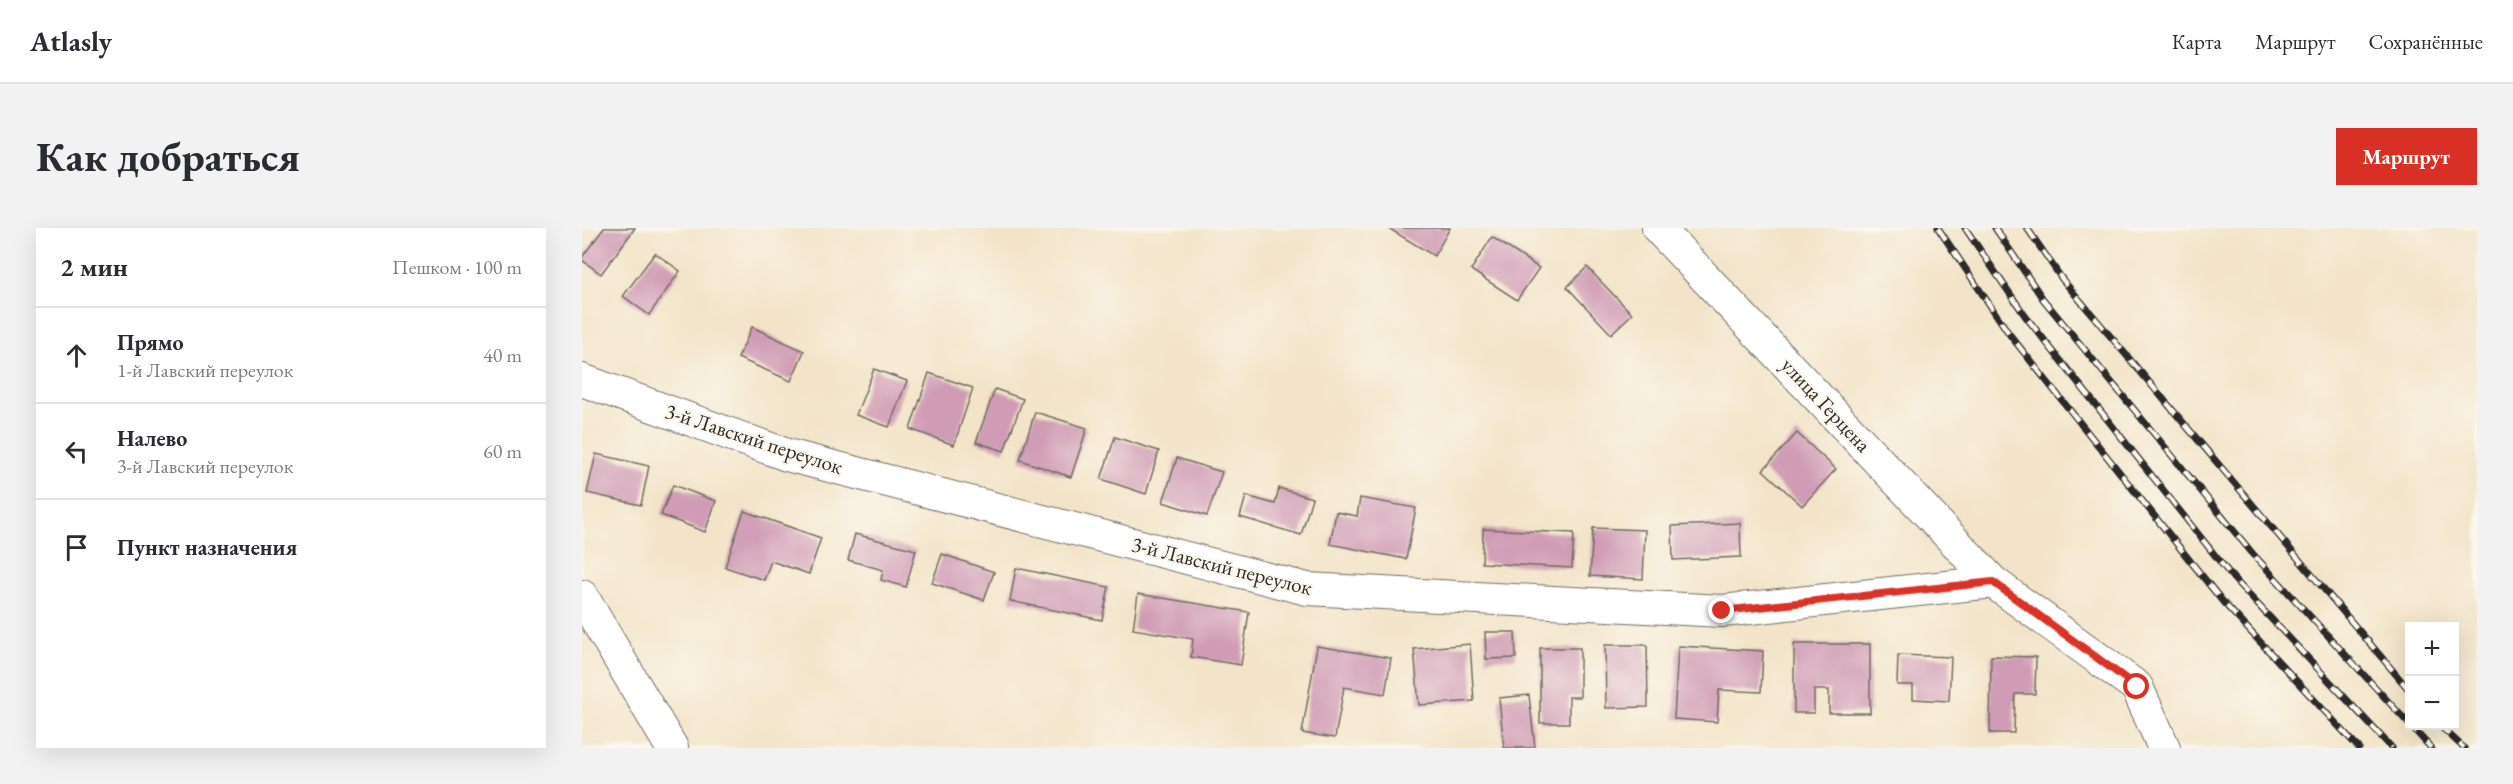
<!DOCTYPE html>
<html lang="ru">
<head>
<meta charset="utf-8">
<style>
  body { margin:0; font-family:"EB Garamond",serif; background:#f2f2f3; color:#2b2b33 }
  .controls { position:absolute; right:18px; bottom:18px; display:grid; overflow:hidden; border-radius:0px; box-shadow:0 6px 24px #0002 }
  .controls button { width:54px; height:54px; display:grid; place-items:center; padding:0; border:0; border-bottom:2px solid #e1e1e2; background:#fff; color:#2b2b33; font:30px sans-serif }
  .stop { position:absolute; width:18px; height:18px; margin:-14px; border:4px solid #d93025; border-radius:50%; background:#fff }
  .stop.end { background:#d93025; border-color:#fff; box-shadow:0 2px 6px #0008 }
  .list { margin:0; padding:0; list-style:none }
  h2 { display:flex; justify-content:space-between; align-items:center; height:78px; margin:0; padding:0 24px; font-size:26px }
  h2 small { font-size:20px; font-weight:400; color:#7c7c81 }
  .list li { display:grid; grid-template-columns:39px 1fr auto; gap:18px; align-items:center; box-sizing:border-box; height:96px; padding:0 24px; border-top:2px solid #e1e1e2 }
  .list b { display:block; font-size:22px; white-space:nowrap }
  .list p { margin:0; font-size:20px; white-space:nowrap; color:#7c7c81 }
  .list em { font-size:20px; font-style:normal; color:#7c7c81 }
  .icon { flex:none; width:33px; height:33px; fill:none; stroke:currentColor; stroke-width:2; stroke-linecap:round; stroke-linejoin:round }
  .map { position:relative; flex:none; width:1895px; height:520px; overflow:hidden; border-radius:0px }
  header { display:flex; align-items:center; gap:36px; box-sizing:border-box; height:84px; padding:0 30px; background:#fff; border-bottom:2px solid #e1e1e2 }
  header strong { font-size:28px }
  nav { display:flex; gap:33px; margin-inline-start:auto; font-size:21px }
  .intro { display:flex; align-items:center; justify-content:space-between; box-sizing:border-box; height:144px; padding:0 36px }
  h1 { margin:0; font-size:42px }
  .button { padding:15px 27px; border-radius:0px; background:#d93025; color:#fff; font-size:21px; font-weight:700 }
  main { display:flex; gap:36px; padding:0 36px }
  aside { flex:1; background:#fff; border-radius:0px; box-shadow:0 6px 24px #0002 }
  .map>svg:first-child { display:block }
</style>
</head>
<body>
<header>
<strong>Atlasly</strong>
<nav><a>Карта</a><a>Маршрут</a><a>Сохранённые</a></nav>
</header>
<div class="intro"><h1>Как добраться</h1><a class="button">Маршрут</a></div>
<main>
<aside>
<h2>2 мин<small>Пешком · 100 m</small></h2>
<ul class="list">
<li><svg class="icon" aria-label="ahead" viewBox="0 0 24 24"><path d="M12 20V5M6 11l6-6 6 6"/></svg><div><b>Прямо</b><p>1-й Лавский переулок</p></div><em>40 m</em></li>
<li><svg class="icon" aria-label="left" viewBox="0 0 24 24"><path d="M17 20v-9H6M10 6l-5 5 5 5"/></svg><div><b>Налево</b><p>3-й Лавский переулок</p></div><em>60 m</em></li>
<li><svg class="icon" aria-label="arrive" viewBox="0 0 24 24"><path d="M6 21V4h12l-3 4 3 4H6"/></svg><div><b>Пункт назначения</b></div></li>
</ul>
</aside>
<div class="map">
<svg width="1895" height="520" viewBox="0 0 1895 520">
  <rect width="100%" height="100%" fill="#fbf7ec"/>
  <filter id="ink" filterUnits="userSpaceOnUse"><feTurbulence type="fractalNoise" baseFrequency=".0167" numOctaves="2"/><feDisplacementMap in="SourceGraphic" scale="12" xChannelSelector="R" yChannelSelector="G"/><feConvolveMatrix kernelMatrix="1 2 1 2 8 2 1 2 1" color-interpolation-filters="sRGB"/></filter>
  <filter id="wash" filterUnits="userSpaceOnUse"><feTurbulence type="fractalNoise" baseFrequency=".008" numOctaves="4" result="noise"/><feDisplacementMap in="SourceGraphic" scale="24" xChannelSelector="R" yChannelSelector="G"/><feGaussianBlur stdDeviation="1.35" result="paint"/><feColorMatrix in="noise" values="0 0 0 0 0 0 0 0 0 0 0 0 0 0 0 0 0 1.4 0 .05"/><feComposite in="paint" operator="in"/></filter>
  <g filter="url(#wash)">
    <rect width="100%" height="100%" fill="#f3e4c9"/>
    <g id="blocks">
      <!-- building -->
      <g fill="#d09cb5">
        <path d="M22 0H53L19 46 0 32V29Z"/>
        <path d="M806 0H868L852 28Z"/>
        <path d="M910 9 957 40 935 72 889 42Z"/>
        <path d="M73 25 98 43 67 87 41 68Z"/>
        <path d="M1005 39 1050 86 1029 106 985 59Z"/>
        <path d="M170 99 222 123 209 153 156 130Z"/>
        <path d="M292 141 325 153 307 199 274 187Z"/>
        <path d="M347 145 391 160 372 217 328 201Z"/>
        <path d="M413 161 441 171 422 223 394 214Z"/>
        <path d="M453 184 505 200 489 249 438 232Z"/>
        <path d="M1215 205 1254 241 1220 278 1181 242Z"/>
        <path d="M533 209 577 223 564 266 519 251Z"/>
        <path d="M14 226 67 238 59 277 5 265Z"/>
        <path d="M595 230 640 244 625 288 581 274Z"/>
        <path d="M91 257 134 273 123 304 79 287Z"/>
        <path d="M697 260 730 270 719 307 658 289 664 268 693 276Z"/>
        <path d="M778 270 834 280 824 331 748 316 754 284 775 288Z"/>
        <path d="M162 283 239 310 227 346 189 333 182 352 143 339Z"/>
        <path d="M1158 295 1159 329 1091 332 1090 298Z"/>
        <path d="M1011 300 1063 302 1061 351 1008 348Z"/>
        <path d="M901 301 992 305 990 340 900 335Z"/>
        <path d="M273 306 334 322 324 359 299 352 301 342 266 332Z"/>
        <path d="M360 326 412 344 402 372 350 355Z"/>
        <path d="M434 340 527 359 520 392 428 373Z"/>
        <path d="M556 366 667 384 659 437 609 429 611 411 551 401Z"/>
        <path d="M903 404H933L934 430 904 431Z"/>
        <path d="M888 416 892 473 837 477 832 421Z"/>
        <path d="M1212 416H1288V485H1247V462H1232V485H1212Z"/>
        <path d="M1023 417H1065L1066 479 1024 480Z"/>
        <path d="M735 418 809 430 803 466 762 459 753 510 720 505Z"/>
        <path d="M1096 418 1181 423 1179 464 1137 462 1135 494 1092 491Z"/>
        <path d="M958 420H998V469H987V495H958Z"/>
        <path d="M1316 427 1369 429 1367 473 1331 471V457H1315Z"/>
        <path d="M1409 428 1454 429 1453 466H1433L1432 505H1408Z"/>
        <path d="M947 467 953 520H922L917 470Z"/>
      </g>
    </g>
  </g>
  <g filter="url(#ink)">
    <use href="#blocks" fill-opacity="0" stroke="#716c62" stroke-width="1.5"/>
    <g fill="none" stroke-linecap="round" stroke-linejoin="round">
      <!-- street casing -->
      <g stroke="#716c62" stroke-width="34">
        <g id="street">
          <path d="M1076 0 1411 354 1555 459 1582 520"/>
          <path d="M0 152 205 227 725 361 1140 383 1411 354"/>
          <path d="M0 368 90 520"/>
        </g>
      </g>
      <!-- street -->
      <use href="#street" stroke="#fff" stroke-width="32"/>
      <!-- rail casing -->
      <g stroke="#2b2b2b" stroke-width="7">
        <g id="rail">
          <path d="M1356 0 1428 107 1641 374 1777 520"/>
          <path d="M1383 0 1444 89 1651 350 1810 520"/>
          <path d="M1413 0 1461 71 1671 326 1849 520"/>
          <path d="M1445 0 1480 51 1828 463"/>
          <path d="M1857 497 1882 520"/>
        </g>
      </g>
      <!-- rail -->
      <use href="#rail" stroke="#fbf7ec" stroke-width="4.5" stroke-dasharray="14" stroke-linecap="butt"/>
    </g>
  </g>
  <g fill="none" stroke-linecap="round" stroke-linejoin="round" filter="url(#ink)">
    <!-- route -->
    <path stroke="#d93025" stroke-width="8" d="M1140 383 1411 354 1555 459"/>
  </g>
  <g text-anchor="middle" stroke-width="5" stroke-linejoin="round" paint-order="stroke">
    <!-- street labels -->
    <g font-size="21" fill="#2b2b2b" stroke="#fbf7ec">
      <text transform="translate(1244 177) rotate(47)" y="7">улица Герцена</text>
      <text transform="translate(172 211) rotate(18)" y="7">3-й Лавский переулок</text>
      <text transform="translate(640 338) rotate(14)" y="7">3-й Лавский переулок</text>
    </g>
  </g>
</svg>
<div class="controls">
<button>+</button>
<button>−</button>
</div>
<div class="stop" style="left:1555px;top:459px"></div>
<div class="stop end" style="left:1140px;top:383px"></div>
</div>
</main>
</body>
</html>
